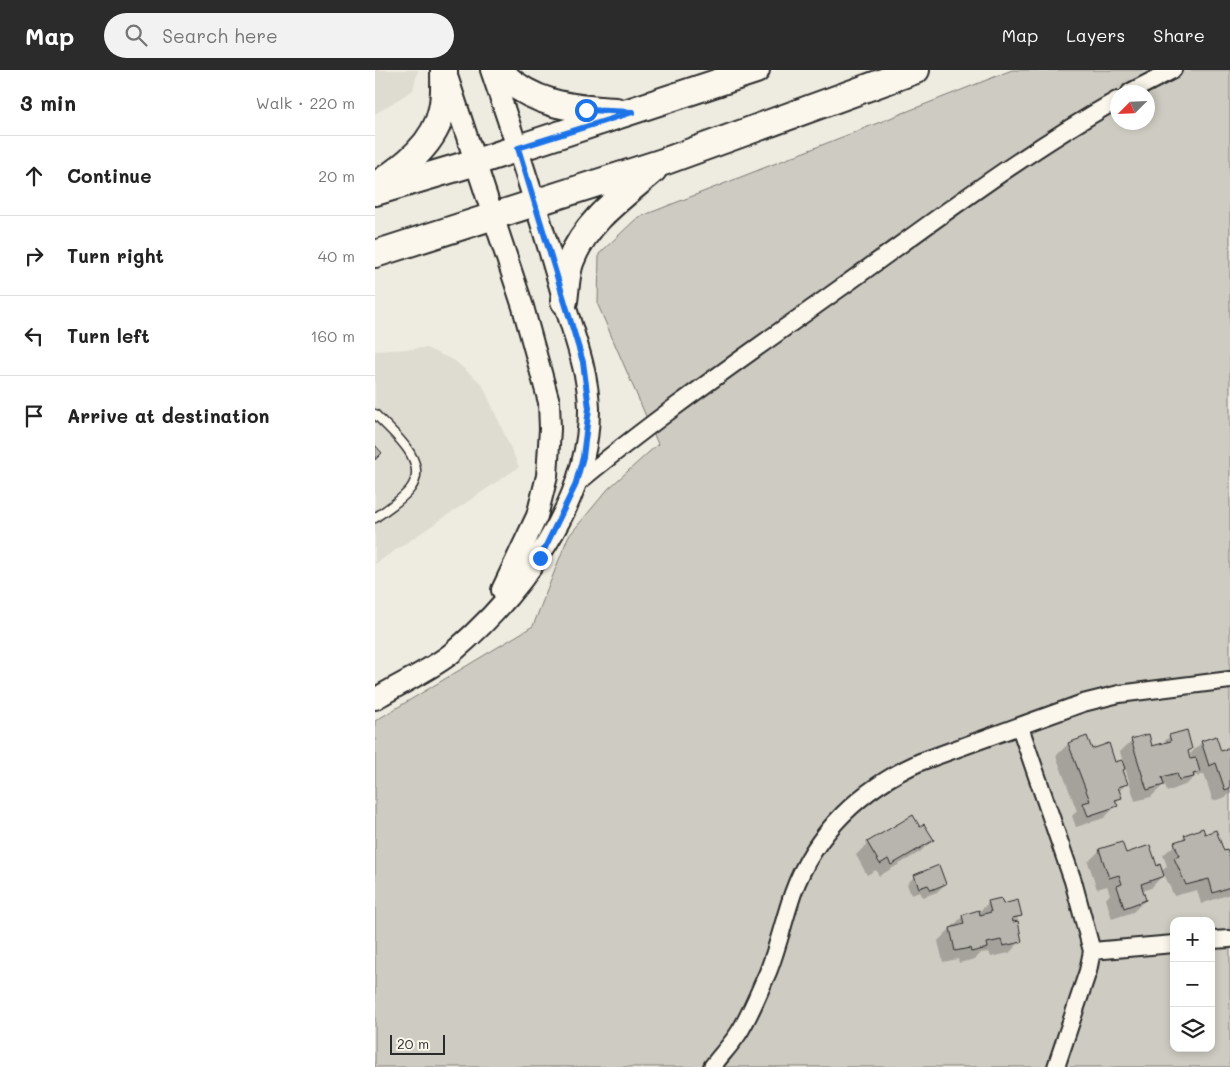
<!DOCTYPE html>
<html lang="en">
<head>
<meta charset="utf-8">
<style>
  body { margin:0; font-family:Mali,sans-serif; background:#f2f2f2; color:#222 }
  .controls { position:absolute; right:15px; bottom:15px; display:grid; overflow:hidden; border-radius:10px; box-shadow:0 2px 8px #0003 }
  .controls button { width:45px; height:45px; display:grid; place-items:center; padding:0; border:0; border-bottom:1px solid #e0e0e0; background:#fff; color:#222; font:25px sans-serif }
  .compass { position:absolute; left:735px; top:15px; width:45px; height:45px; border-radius:50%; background:#fff; box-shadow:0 2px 8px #0003; rotate:246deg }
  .scale { position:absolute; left:15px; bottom:12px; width:55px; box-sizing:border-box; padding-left:5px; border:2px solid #2b2b2b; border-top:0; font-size:14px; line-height:18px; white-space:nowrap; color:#2b2b2b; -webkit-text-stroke:4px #fbf7ec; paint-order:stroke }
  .stop { position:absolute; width:15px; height:15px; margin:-11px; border:4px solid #1a73e8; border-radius:50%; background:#fff }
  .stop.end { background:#1a73e8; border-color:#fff; box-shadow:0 1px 5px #0008 }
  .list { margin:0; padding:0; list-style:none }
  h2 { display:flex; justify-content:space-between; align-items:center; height:65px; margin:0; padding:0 20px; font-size:21px }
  h2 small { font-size:16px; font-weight:400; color:#767676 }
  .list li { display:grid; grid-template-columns:32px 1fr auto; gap:15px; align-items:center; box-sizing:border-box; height:80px; padding:0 20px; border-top:1px solid #e0e0e0 }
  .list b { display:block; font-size:19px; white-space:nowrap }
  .list em { font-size:16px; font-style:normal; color:#767676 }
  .icon { flex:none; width:28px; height:28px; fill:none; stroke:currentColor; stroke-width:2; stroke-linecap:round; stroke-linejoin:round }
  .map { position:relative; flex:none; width:855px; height:997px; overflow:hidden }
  header { display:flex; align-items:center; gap:30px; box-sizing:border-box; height:70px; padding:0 25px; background:#2b2b2b; color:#fff }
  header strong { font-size:24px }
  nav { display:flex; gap:28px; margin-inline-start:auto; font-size:18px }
  .search { width:350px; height:45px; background:#f2f2f2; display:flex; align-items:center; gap:12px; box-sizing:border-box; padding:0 18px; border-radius:28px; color:#767676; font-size:19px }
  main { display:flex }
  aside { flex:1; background:#fff }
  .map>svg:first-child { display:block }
</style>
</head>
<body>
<header>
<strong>Map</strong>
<div class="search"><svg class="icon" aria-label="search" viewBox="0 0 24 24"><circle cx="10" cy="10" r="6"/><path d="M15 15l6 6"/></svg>Search here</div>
<nav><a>Map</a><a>Layers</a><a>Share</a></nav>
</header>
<main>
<aside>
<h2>3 min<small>Walk · 220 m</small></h2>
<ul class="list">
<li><svg class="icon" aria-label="ahead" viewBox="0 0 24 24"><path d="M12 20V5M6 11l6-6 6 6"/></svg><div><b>Continue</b></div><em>20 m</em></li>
<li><svg class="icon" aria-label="right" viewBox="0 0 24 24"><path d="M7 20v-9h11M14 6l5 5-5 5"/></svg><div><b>Turn right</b></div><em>40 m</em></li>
<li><svg class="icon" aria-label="left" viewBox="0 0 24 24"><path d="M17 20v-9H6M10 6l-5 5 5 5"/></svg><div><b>Turn left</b></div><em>160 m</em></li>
<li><svg class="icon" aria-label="arrive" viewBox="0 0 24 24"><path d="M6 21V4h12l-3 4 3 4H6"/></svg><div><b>Arrive at destination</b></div></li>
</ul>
</aside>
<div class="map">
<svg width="855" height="997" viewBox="0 0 855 997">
  <rect width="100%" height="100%" fill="#eeebe0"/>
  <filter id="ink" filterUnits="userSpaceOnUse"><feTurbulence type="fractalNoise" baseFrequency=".02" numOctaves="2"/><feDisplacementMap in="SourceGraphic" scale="10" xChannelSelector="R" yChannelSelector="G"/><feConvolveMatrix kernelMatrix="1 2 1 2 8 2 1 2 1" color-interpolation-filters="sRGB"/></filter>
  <g filter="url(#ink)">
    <!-- built -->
    <g fill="#dedbd1">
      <path d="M0 0H43L38 20 0 44Z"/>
      <path d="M51 278 80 291 107 314 144 397 0 494V281Z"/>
    </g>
    <!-- green -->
    <path fill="#cecbc2" stroke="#7c7b76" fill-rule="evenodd" d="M637 0H855V997H0V651L158 556 193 467 233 419 283 374 223 235 224 184 262 148ZM742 22H772V52H742ZM799 851H836V978H799Z"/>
    <!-- shadow -->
    <g fill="#0003">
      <path d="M795 666 816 679 812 682 814 691 817 690 815 684 827 672 845 683 855 674V723L851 727 838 731 829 704 822 707V704L812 714 792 722 790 714 788 715 776 727 760 731 750 698 747 701 751 714 743 722 745 728 740 733 741 736 729 748 701 757 697 746 702 741 681 686 693 674 716 681 740 694 748 691 745 682 757 670 776 678 785 676Z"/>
      <path d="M544 758 557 770 545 782 504 806 501 800 492 805 481 785 493 773Z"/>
      <path d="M810 766H829L855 790V824L826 834 822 820 799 826 789 804 776 818 767 821 770 830 758 842 737 849 731 829 735 824 732 816 722 819 713 792 725 780 750 785 786 802 792 796 788 785Z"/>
      <path d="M540 806 570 814 562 822 548 827 545 822 536 825 532 814Z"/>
      <path d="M614 832 627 835 645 846 637 854 646 871 634 883 616 887 614 882 606 883 600 889 584 893 583 889 568 892 563 871 588 846 604 842Z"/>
    </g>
    <!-- building -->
    <g fill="#b8b5ae" stroke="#2b2b2b">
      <path d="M0 375 7 383 0 390Z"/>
      <path d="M812 660 817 679 813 681 815 689 821 688 825 702 818 704 819 707 804 710 802 703 787 707 789 715 772 720 756 669 774 664 777 676 796 671 794 665Z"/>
      <path d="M712 666 717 679 734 673 740 692 747 690 750 699 748 700 753 714 743 717 747 728 740 730 743 736 713 746 708 733 715 731 693 673Z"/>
      <path d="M841 666 846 681 855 678V672V718L850 720 841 693 834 696 826 671Z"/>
      <path d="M538 745 545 757 549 754 559 770 516 795 513 789 505 794 492 772Z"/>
      <path d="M828 758 830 764 841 760 849 781 852 780 855 789V817L838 823 834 809 811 815 799 788 804 786 799 772 811 768 809 765Z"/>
      <path d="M747 772 751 783 775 775 782 796 785 794 789 806 766 814 771 830 749 838 742 816 747 814 744 805 734 808 724 779Z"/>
      <path d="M564 795 571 814 556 820 553 815 544 818 539 805Z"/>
      <path d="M626 828 628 834 643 830 647 846 637 848 638 852 643 851 647 872 628 876 626 870 612 873 613 878 596 882 595 878 580 881 575 858 589 854 587 845 604 840 605 845 616 842 613 831Z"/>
    </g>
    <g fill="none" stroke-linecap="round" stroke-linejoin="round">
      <!-- service casing -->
      <g stroke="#2b2b2b" stroke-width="11">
        <path id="service" d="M0 344C17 362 55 391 36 418 27 430 12 439 0 448"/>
      </g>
      <!-- minor casing -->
      <g stroke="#2b2b2b" stroke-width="20">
        <g id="minor">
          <path d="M755 22 798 0"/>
          <path d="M200 415C284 345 375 283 464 219 555 154 645 85 742 30"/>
          <path d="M645 657 698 811 717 881 713 901 681 997"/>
          <path d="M836 870 855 869"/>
          <path d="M717 881 799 874"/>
          <path d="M337 997C345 986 355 976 363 964 375 946 384 922 393 902 403 877 409 849 418 823 440 762 487 718 545 692L708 633 744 624 855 610"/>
        </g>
      </g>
      <!-- tertiary casing -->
      <g stroke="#2b2b2b" stroke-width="24">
        <g id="tertiary">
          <path d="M73 9 148 237 174 332 175 359 172 406 162 446 127 520"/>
          <path d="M0 629C22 615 60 598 78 582 146 524 215 432 214 338 213 302 200 269 190 235 168 156 143 78 116 0"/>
        </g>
      </g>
      <!-- primary casing -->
      <g stroke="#2b2b2b" stroke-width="30">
        <g id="primary">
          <path d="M123 0C155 34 196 39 241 41"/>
          <path d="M3 114C29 97 61 73 67 39 70 27 69 13 69 0"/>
          <path d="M0 122 101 92 381 0"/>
          <path d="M0 184 288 92 541 0"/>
          <path d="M189 231C191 218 191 202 196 190 211 151 248 126 278 100"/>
        </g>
      </g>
      <!-- service -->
      <use href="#service" stroke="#fbf7ec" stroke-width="8"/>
      <!-- minor -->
      <use href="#minor" stroke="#fbf7ec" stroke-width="16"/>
      <!-- tertiary -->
      <use href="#tertiary" stroke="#fbf7ec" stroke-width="20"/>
      <!-- primary -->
      <use href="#primary" stroke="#fbf7ec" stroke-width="26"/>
    </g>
  </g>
  <g fill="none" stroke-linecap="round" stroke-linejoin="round" filter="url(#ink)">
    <!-- route -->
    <path stroke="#1a73e8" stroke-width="6" d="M165 488 200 416 208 387 214 338 208 292 143 78 258 42 211 40"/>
  </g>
</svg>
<div class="controls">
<button>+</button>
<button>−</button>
<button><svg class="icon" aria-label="layers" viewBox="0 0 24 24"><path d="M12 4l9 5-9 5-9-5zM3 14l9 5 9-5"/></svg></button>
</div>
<svg class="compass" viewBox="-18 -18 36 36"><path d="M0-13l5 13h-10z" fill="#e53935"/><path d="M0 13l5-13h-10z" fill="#767676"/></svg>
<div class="scale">20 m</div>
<div class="stop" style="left:211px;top:40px"></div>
<div class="stop end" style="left:165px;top:488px"></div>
</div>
</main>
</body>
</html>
